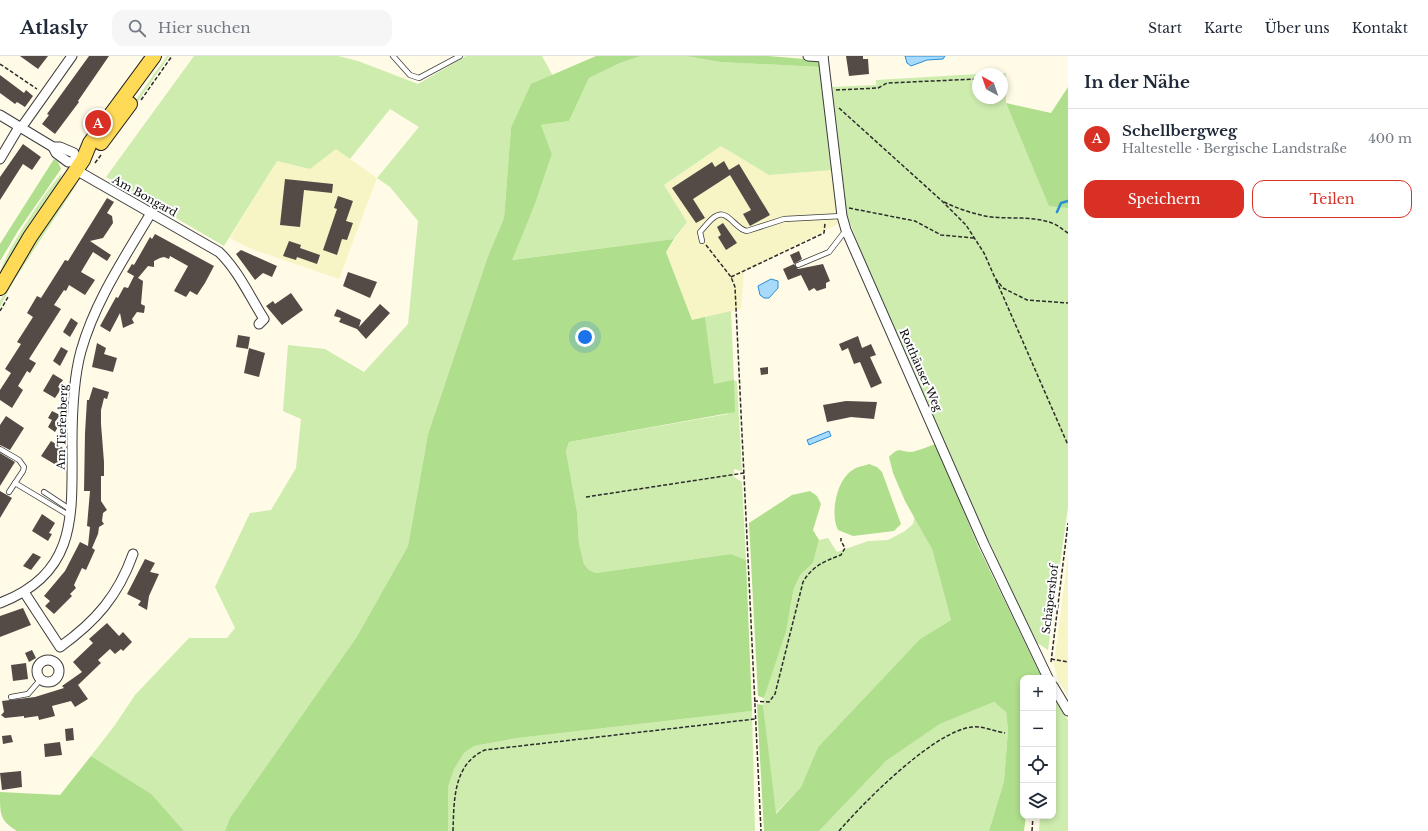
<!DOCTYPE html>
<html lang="de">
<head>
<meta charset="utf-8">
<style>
  body { margin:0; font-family:"Libre Baskerville",serif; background:#f6f6f7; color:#1f2937 }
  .controls { position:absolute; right:12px; bottom:12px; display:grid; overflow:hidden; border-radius:8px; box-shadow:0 2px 6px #0003 }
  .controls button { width:36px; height:36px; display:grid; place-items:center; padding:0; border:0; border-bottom:1px solid #e0e1e3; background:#fff; color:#1f2937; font:20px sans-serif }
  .compass { position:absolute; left:972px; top:12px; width:36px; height:36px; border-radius:50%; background:#fff; box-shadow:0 2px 6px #0003; rotate:320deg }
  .you { position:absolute; left:585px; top:281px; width:14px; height:14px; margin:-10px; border:3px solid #fff; border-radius:50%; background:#1a73e8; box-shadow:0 0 0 6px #1a73e833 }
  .badge { display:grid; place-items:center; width:26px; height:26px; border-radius:50%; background:#d93025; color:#fff; font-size:13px; font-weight:700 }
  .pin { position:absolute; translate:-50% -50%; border:2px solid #fff; box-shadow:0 1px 4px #0006 }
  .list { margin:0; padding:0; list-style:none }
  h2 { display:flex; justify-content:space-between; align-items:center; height:52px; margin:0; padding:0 16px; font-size:17px }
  h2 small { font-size:13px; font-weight:400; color:#747a83 }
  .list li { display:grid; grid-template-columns:26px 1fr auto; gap:12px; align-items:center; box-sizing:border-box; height:60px; padding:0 16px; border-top:1px solid #e0e1e3 }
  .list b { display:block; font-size:15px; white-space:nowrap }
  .list p { margin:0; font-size:13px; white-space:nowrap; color:#747a83 }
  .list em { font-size:13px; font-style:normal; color:#747a83 }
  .actions { display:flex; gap:8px; padding:12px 16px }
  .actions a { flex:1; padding:9px 0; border:1px solid #d93025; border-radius:12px; text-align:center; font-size:14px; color:#d93025 }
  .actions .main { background:#d93025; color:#fff }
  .icon { flex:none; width:22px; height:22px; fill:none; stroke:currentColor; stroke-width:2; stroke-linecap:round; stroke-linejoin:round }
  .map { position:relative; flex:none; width:1068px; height:775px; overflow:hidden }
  header { display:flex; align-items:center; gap:24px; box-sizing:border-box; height:56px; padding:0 20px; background:#fff; border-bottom:1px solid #e0e1e3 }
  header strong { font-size:19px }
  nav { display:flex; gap:22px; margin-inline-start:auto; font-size:14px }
  .search { width:280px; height:36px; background:#f6f6f7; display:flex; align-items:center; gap:10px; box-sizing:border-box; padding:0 14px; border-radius:12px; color:#747a83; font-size:15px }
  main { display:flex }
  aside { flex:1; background:#fff }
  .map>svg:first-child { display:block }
</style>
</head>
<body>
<header>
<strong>Atlasly</strong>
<div class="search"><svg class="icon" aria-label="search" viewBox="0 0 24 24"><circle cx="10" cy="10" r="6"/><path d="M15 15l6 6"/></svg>Hier suchen</div>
<nav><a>Start</a><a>Karte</a><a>Über uns</a><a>Kontakt</a></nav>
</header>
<main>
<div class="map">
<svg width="1068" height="775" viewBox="0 0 1068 775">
  <rect width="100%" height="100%" fill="#fffbe7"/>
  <!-- farmland -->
  <g fill="#f7f4c5">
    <path d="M721 90 769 119 833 114 838 168 744 216 741 253 692 264 666 196 687 166 664 129Z"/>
    <path d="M336 93 377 122 339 223 249 192 230 182 277 105 310 113Z"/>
    <path d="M1068 500V641L1057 621 1054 608Z"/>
  </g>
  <!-- green -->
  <g fill="#cdecae">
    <path d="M167 0H169L128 60 126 58Z"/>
    <path d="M194 0H338L358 5 418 28 466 0H542L553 20 511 72 504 162 488 200 428 378 408 490 356 582 230 762 225 775H184L150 738 91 700 115 669 135 639 189 582H227L235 572 215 531 250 457 271 454 296 412 301 363 283 355 288 289 325 293 364 316 408 268 418 165 390 131 377 122 419 71 390 53 350 103 336 93 310 113 277 105 224 190 106 121Z"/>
    <path d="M641 0H686L720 6 820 11 833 114 769 119 721 90 664 129 687 166 674 183 511 204 535 148 552 98 541 69 569 65 589 22 620 7Z"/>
    <path d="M1006 17V47L1049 149 1068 152V451L1048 594 1033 584 870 218 847 159 832 31 876 29V24L978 18V42H1002V18H985Z"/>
    <path d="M62 117 60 124 30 167 0 219C0 203 49 130 62 117Z"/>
    <path d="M77 128 13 226 0 251V245L28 197 71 134Z"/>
    <path d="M731 255 734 324 737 326 742 415 734 413V421L742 426 746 504 731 498 596 517 589 514 584 508 579 488 577 456 566 395 569 386 728 358 714 328 705 261Z"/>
    <path d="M915 459 932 493 951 564 920 583 818 691 801 731 775 758 763 649 764 642 790 555 794 532 801 518 813 507 819 484 828 482 837 496 868 485 888 484 905 475 913 468Z"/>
    <path d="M1053 641 1068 664V775H1039L1040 760H1053Z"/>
    <path d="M994 646 1006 656 1008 674 1004 725 989 775H819L886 705 940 668Z"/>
    <path d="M752 655 755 775H448V731L454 713 464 697 474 690 518 682Z"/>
  </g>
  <!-- forest -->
  <g fill="#afde8c">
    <path d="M596 0H641L620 7 589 22 569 65 541 69 552 98 535 148 512 204 674 183 666 196 692 264 705 261 714 328 734 324 735 356 569 386 566 395 577 456 579 488 584 508 589 514 596 517 731 498 746 504 752 655 518 682 474 690 464 697 454 713 448 731V775H225L230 762 356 582 408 490 428 378 488 200 504 162 511 72 531 28Z"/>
    <path d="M686 0H768L817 4 820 11 720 6Z"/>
    <path d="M1068 31V152L1049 150 1006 47 1051 57Z"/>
    <path d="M54 103 58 106 61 113 18 175 0 205V188Z"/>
    <path d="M936 388 978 490 1041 620V622H1023V760H1026L1024 775H989L1004 725 1008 674 1006 656 994 646 940 668 886 705 819 775H764L757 648 763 649 776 758 801 731 818 691 920 583 951 564 932 493 905 445 893 417 889 401C900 390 899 396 911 396 919 395 928 390 936 388Z"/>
    <path d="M869 408 877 411 882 416 901 468 894 475 853 480 838 474C830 459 836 426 851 415 856 411 863 410 869 408Z"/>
    <path d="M810 435 817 440 821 448 813 474 819 484 813 507 801 518 794 532 786 575 764 642 758 640 749 467 792 439Z"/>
    <path d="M91 700 151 738 184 775H17C0 764 0 760 0 736L60 739Z"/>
  </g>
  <!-- water -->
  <g fill="#a7dafb" stroke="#288ed8">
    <path d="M905 0H945L943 3 927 4 911 10 907 7Z"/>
    <path d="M771 223 778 225V232L769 242H764L760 239 758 230Z"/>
    <path d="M829 375 831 380 809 389 807 384Z"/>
  </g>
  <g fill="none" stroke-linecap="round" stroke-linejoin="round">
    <!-- stream -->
    <path stroke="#288ed8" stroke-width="2.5" d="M1057 156 1061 147 1068 145"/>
  </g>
  <!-- building -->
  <g fill="#544b46">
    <path d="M20 0H48L38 13Z"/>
    <path d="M89 0H109L78 45 79 46 55 78 42 68 49 59 47 58Z"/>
    <path d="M846 0H863V3H868L869 18 849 20Z"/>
    <path d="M0 19 24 37 26 34 33 40 25 51 17 46 15 48 0 37Z"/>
    <path d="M23 88 41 101 32 114 23 108 0 144V121Z"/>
    <path d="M724 105 729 114 739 108 770 159 750 170 743 158 751 154 730 119 693 143 705 162 696 167 672 132 712 106 715 111Z"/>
    <path d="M285 123 333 128 332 137 304 134 300 171 280 169Z"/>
    <path d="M338 140 353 145 346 165 353 167 347 184 342 183 337 199 323 194 337 153 334 152Z"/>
    <path d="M107 142 114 146 107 157 112 160 113 167 103 182 90 185 111 199 107 205 93 196 81 216 95 224 85 239 69 229 66 235 64 234 54 249 61 253 29 303 36 307 30 317 27 315 18 330 23 334 12 352 0 344V334L11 317 5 313 21 288 17 286 33 261 27 257 37 240 41 242 65 204 68 205Z"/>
    <path d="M723 167 737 187 726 194 718 181 721 179 717 171Z"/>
    <path d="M155 178 214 210 205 227 197 239 190 235 186 241 174 235 188 210 170 200 169 203 164 201 160 202 154 205V211L148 210 138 222 143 225 141 248 145 250 144 257 137 256 132 263 134 267 123 272 120 257 110 276 100 270 116 241 118 242 124 231 128 232 134 220 127 216 132 208 134 209 150 181 152 183Z"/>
    <path d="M289 185 301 189 300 192 320 199 317 208 297 201 296 204 283 200Z"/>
    <path d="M241 194 277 210 272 221 263 217 255 224 236 198Z"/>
    <path d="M799 195 802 203 794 208 790 199Z"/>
    <path d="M794 208 798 213 823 208 830 225 826 227V232L817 235 814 232 809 235 801 219 788 224 783 213Z"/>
    <path d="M348 216 377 226 370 242 343 230Z"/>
    <path d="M291 237 303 254 282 269 266 250 273 245 275 248Z"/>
    <path d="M380 248 390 257 366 283 357 273 339 266 341 262 334 260 337 253 361 264 359 271Z"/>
    <path d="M71 262 78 267 70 281 63 276Z"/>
    <path d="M238 279 250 281 248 293 236 291Z"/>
    <path d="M858 280 862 292 871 288 876 299 870 301 882 327 871 332 860 306 854 308 848 292 842 295 839 288Z"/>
    <path d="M97 287 106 292 104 298 117 302 113 316 92 311Z"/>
    <path d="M61 291 68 295 60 310 53 305Z"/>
    <path d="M249 292 265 297 259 321 244 317Z"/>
    <path d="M768 311V318L761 319 760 312Z"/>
    <path d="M53 318 63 324 58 331 61 333 55 342 43 335Z"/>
    <path d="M93 331 109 336 107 343 104 342 101 354V368L104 406V420H101V445L107 454 103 457 102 465 104 468 99 471 98 478 92 492 95 494 86 514 82 512 74 529 76 532 70 538 72 540 54 558 45 550 50 545 44 540 65 515 80 486 88 490 90 471 87 470 90 435H84L85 377 87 344H89Z"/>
    <path d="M846 345 877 346 874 363 851 361 827 366 823 349Z"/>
    <path d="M52 355 60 359 55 366 59 369 55 376 48 371 52 364 48 362Z"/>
    <path d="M6 360 24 372 10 394 0 389V369Z"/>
    <path d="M51 385 63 392 58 401 61 402 56 409 41 400Z"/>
    <path d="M0 397 15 406 0 430Z"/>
    <path d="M0 435 12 442 0 462Z"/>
    <path d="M42 458 55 467 49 477 52 478 48 485 32 475Z"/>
    <path d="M33 497 41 501 31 514 23 510Z"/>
    <path d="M145 503 155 507 150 516 159 518 149 540 147 554 138 549 141 545 127 538Z"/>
    <path d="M23 552 31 569 0 581V560Z"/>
    <path d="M107 567 119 580 123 576 132 586 123 595 121 593 115 598 110 593 98 604 101 607 78 629 88 643 75 651 71 645 52 650 55 660 39 664 38 660 24 662V660L5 662 1 659 4 656 2 645 35 641 64 632 62 630 82 616 73 606 93 587 89 583Z"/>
    <path d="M32 594 36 602 29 606 25 597Z"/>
    <path d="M26 607 28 623 13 625 11 609Z"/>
    <path d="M73 672 74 684 66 685 65 673Z"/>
    <path d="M11 679 13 686 3 688 2 680Z"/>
    <path d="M60 686 62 699 45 701 44 688Z"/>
    <path d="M21 715 22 731 2 734 0 717Z"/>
  </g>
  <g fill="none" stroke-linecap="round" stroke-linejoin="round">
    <!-- lane casing -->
    <g stroke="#3d3d3d" stroke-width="6">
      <g id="lane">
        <path d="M393 0 410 19 419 22 460 0"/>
        <path d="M702 185 700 176C705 171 710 163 716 160 728 153 736 174 747 175L784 163 842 160"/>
        <path d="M798 209 829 196 846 174"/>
        <path d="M0 393 19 404 24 411 23 415 9 436"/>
        <path d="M15 427 70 460"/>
        <path d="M44 436 71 454"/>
        <path d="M11 641 28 638 41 623"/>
      </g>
    </g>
    <!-- street casing -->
    <g stroke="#3d3d3d" stroke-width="11">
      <g id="street">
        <path d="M808 0 823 1"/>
        <path d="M823 0 842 160 846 174 984 488 1048 622"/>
        <path d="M0 59 53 91H60L74 97 77 105 81 108"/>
        <path d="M21 72 72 0"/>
        <path d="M53 91 56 97 68 106 77 105"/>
        <path d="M0 103 19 71"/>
        <path d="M76 114 219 196C238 214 250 241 264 263L259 268"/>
        <path d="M24 536 60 591C96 565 118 540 133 498"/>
        <path d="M0 547C78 517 72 459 72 388 72 357 73 324 81 295 95 245 125 201 151 157"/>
        <circle cx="48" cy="615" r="11"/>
        <path d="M1053 630 1068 655"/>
      </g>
    </g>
    <!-- primary casing -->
    <g stroke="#1b1b1b" stroke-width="16">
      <g id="primary">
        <path d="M101 87 130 48"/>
        <path d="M0 232 30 181 83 104 90 87 154 0"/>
      </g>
    </g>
    <!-- path -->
    <g stroke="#2c2c2c" stroke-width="1.5" stroke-dasharray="4 2" stroke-linecap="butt">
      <path d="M0 8 37 33"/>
      <path d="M836 34 878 32 887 27 978 23"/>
      <path d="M141 44 172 0"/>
      <path d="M839 52 942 145 966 169 984 197 995 222 1003 232 1027 244 1068 247"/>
      <path d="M95 107 101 99"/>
      <path d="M944 146C956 152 971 157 985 160 1007 164 1030 159 1052 167 1058 169 1063 174 1068 177"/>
      <path d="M849 152 915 165 941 179 974 182"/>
      <path d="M706 189 731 221 735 231 761 775"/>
      <path d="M731 221 824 177 825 167"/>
      <path d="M996 224 1068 389"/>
      <path d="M0 255 8 241"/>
      <path d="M586 441 744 417"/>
      <path d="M1051 603 1068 606"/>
      <path d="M1051 606 1068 467"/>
      <path d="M754 645 769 646 775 638 803 526C812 510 825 505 841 499L845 492 841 485V482"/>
      <path d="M453 775C454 745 453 708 485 694L755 663"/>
      <path d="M839 775C864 746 934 675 972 671 984 670 993 675 1005 677"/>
      <path d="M1032 775 1033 760"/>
    </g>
    <!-- lane -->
    <use href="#lane" stroke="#fff" stroke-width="4.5"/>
    <!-- street -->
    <use href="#street" stroke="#fff" stroke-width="9"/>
    <!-- primary -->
    <use href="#primary" stroke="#ffda57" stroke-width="14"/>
  </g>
  <g text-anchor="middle" stroke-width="4" stroke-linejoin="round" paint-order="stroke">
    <!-- street labels -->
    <g font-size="11" fill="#0a0a0a" stroke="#fff">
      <text transform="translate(145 140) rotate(29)" y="4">Am Bongard</text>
      <text transform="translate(921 314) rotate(66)" y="4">Rotthäuser Weg</text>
      <text transform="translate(62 371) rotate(-88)" y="4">Am Tiefenberg</text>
      <text transform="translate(1050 543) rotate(-83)" y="4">Schäpershof</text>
    </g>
  </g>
</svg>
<div class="controls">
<button>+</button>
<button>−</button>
<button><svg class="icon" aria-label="locate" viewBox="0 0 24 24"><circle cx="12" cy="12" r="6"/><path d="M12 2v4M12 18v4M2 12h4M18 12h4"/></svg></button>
<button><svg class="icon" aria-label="layers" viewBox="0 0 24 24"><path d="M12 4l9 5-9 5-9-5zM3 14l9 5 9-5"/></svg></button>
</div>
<svg class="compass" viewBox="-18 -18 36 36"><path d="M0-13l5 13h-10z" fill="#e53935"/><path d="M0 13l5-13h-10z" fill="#747a83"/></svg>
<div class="you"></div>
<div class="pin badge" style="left:98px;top:67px">A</div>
</div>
<aside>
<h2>In der Nähe<small></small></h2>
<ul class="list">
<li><span class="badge">A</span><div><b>Schellbergweg</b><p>Haltestelle · Bergische Landstraße</p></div><em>400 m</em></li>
</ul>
<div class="actions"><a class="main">Speichern</a><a>Teilen</a></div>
</aside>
</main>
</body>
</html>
